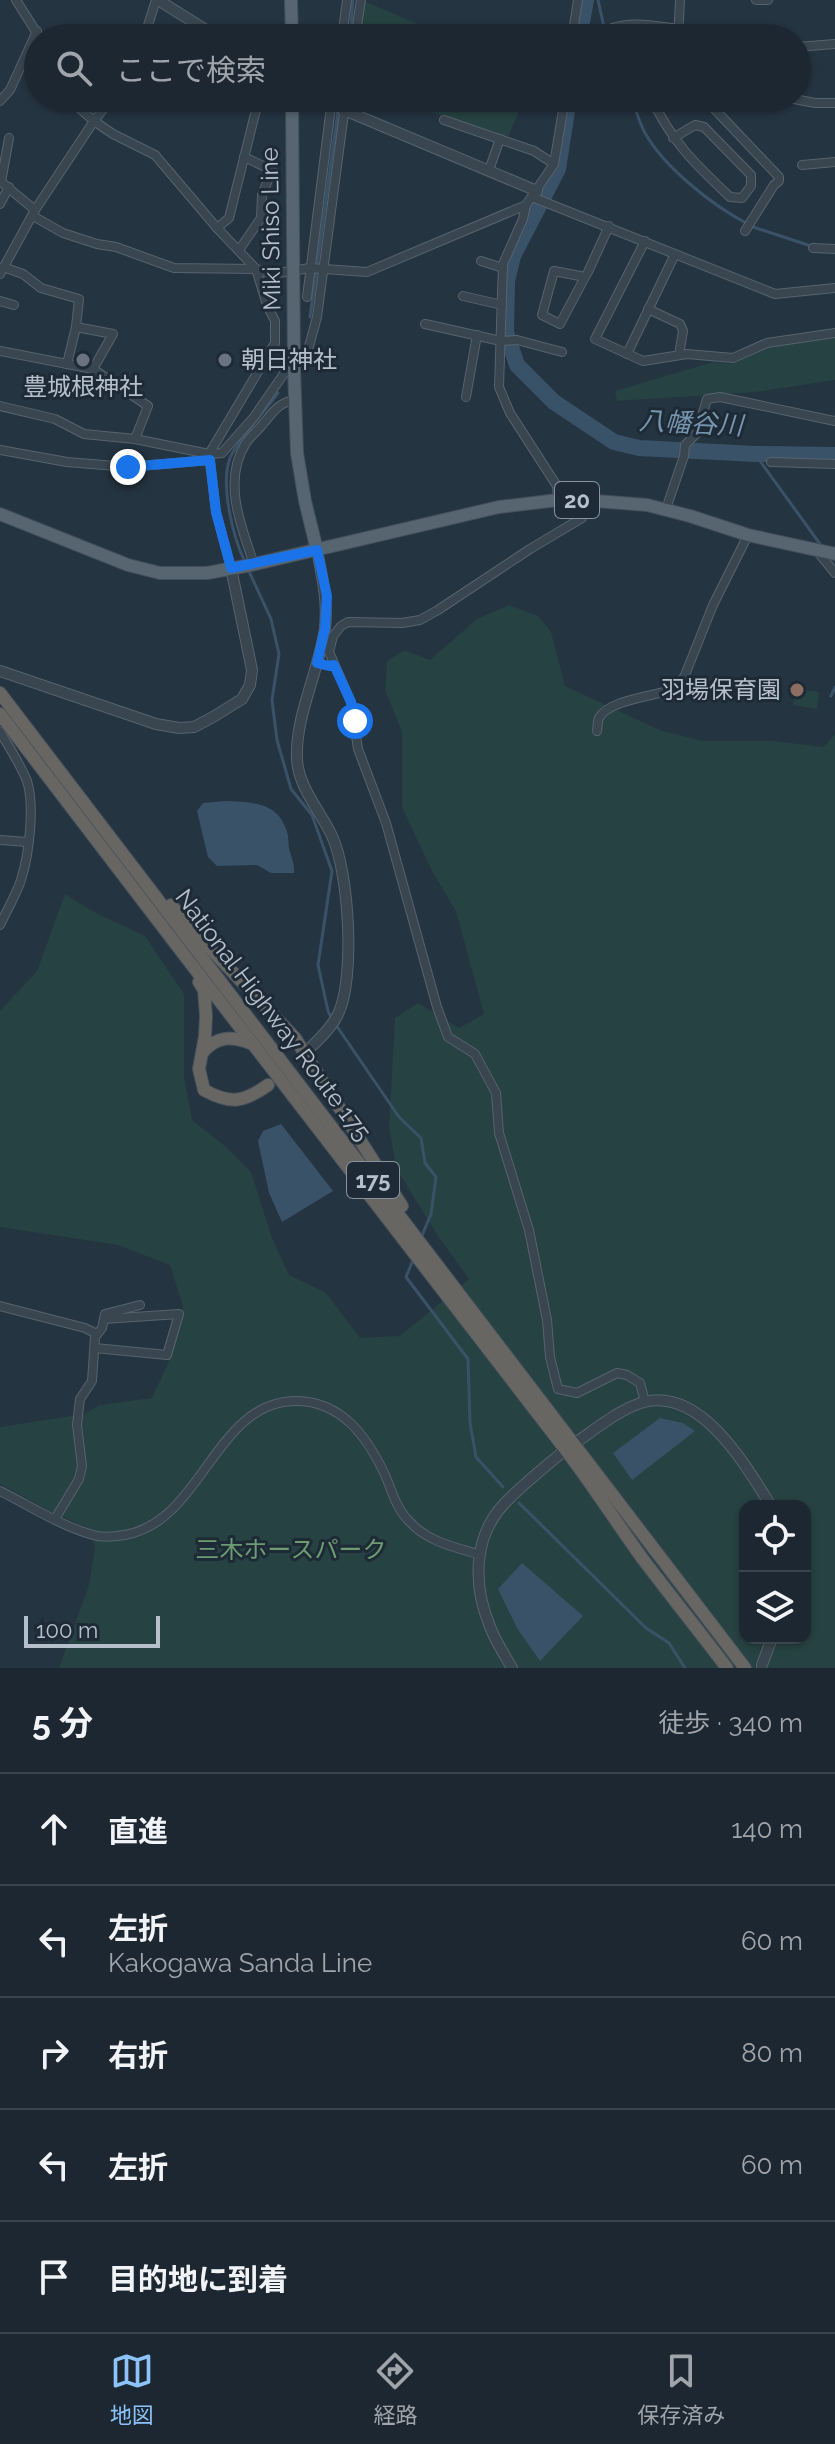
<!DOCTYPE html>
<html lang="ja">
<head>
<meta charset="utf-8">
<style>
  body { margin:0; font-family:Raleway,"Noto Sans JP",sans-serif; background:#29333d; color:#f1f3f6 }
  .controls { position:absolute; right:24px; bottom:24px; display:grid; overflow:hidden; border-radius:16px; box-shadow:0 2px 6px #0004 }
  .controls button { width:72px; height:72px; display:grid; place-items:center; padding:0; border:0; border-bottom:2px solid #3a444d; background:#1c2731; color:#f1f3f6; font:40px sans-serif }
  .scale { position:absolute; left:24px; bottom:20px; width:136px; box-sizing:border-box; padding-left:8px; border:4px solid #b6c0cb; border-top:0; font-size:22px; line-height:28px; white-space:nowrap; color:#b6c0cb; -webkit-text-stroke:6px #1e2b36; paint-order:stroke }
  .stop { position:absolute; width:24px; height:24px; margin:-18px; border:6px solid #1a73e8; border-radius:50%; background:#fff }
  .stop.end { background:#1a73e8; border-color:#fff; box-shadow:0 2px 8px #0008 }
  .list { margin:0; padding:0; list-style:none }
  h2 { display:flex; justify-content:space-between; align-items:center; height:104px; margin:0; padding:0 32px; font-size:34px }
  h2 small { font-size:26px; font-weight:400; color:#a0a5ab }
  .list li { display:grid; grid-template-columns:52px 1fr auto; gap:24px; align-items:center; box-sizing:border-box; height:112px; padding:0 32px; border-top:2px solid #3a444d }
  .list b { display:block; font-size:30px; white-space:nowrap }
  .list p { margin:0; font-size:26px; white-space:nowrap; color:#a0a5ab }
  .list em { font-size:26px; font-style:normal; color:#a0a5ab }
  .icon { flex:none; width:44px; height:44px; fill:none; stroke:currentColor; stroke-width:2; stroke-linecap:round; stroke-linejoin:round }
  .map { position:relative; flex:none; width:835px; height:1668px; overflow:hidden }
  .search { position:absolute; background:#1c2731; box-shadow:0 2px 6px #0004; left:24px; right:24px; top:24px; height:88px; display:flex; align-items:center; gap:20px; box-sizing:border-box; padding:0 28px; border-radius:44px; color:#a0a5ab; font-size:30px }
  .sheet { height:664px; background:#1c2731 }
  nav { display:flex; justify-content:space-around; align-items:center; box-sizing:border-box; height:112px; border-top:2px solid #3a444d; background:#1c2731; font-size:22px; color:#a0a5ab }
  nav a { display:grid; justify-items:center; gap:4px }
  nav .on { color:#8cc3fa }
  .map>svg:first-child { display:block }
</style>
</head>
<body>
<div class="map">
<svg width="835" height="1668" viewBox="0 0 835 1668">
  <rect width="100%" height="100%" fill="#253441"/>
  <!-- green -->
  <g fill="#274242" fill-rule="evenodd">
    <path d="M364 1 450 38H359Z"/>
    <path d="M391 98H525L507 139Z"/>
    <path d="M835 337V380L755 392 617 401 615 391 713 362 731 364 768 348Z"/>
    <path d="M509 605 538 616 551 632 565 686 662 731 703 741H773L824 747 835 734V1668H59L89 1585 95 1548 90 1529 49 1511 0 1484V1427L84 1414 100 1405 152 1398 170 1359 183 1306 170 1265 118 1245 0 1227V1011L37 971 65 894 92 911 145 936 184 994V1077L192 1120 226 1147 251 1172 272 1238 289 1275 326 1293 360 1338 400 1336 469 1279 440 1239 396 1168 389 1126 395 1018 418 1003 459 1028 484 1014 456 911 432 871 402 807V732L385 690 387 661 404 650 430 660 477 619ZM745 1506H805V1638H745Z"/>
    <path d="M796 689 819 692 817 709 793 705Z"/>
  </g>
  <!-- water -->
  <g fill="#395268">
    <path d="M226 801C251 802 277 802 286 829 289 835 288 842 289 848 291 857 295 864 294 873H271L257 865 217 866 208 857 197 811 203 803Z"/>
    <path d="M281 1124 333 1191 282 1222 269 1193 258 1141 263 1131Z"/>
    <path d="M660 1418 683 1423 695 1431 632 1480 613 1453Z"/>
    <path d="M522 1563 583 1616 540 1661 517 1628 498 1589Z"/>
  </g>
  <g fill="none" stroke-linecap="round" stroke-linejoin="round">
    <!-- stream -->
    <g stroke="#395268" stroke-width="3">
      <path d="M598 0 604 27"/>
      <path d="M604 33 606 38"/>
      <path d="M350 38 353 0"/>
      <path d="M631 98C636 109 639 122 645 133 664 167 712 205 746 223"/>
      <path d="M750 226 811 246"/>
      <path d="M310 317 338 111"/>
      <path d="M755 454 820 544"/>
      <path d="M245 562C233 537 220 485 230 458 236 442 267 409 278 393"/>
      <path d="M248 569 271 619 279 654 272 700 277 740 291 789 312 815 332 871 318 965 328 1011 332 1019"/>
      <path d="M831 696 835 687"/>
      <path d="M336 1025 399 1117 421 1138 425 1163 436 1177 431 1214 421 1238"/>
      <path d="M413 1260 406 1277 468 1359 470 1423 476 1457 503 1487"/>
      <path d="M519 1503 646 1628 669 1643 685 1668"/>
    </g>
    <!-- river -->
    <g stroke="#395268" stroke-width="16">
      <path d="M579 38 586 0"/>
      <path d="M569 98 558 169 513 256 507 281 506 332 517 365 554 402 614 442 639 448 755 454 835 455"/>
    </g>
    <!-- minor casing -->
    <g stroke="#57636e" stroke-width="10">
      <g id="minor">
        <path d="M16 0 40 38"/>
        <path d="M756 0H768"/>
        <path d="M607 30C630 20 655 26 679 29"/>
        <path d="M144 38 156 0"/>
        <path d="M342 38 347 0"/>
        <path d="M355 38 361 0"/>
        <path d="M572 38 578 0"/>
        <path d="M678 38 680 0"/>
        <path d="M797 47 835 44"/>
        <path d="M73 98 79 108 94 121 113 134 155 155 217 228 256 269 267 305 275 321V343L209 454 216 512 231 568"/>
        <path d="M651 98C673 143 694 163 730 197L742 198 751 186V175L704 127 695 125 673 138"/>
        <path d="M704 98 779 177V181L774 185 745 231"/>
        <path d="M789 98 815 103H835"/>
        <path d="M0 101 10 90 37 31"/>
        <path d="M444 120 534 151 554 164"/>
        <path d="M802 165 835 162"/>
        <path d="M489 170 500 139"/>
        <path d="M0 181 35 210"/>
        <path d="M1 182 9 138"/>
        <path d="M532 197 775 294 835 288"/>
        <path d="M0 204 9 187"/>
        <path d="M33 216 63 233 97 244 116 247 174 268 256 269 272 274 310 268 367 272 526 205"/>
        <path d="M217 228 229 218 259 98"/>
        <path d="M645 241 595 339 643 361 687 354 733 358 767 343 835 333"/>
        <path d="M813 248 835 249"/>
        <path d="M239 250 261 218 262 195 272 170 244 157"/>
        <path d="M481 261 503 268"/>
        <path d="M3 267 23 274 41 288 79 299 76 327 67 364"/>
        <path d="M0 274 35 210 94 121 112 98"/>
        <path d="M585 277 554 271 542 315 560 324 585 277 588 272 609 226"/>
        <path d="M463 296 502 305"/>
        <path d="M307 297 332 99"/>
        <path d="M0 301 14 305"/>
        <path d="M648 309 680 324 683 331 679 355"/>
        <path d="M425 324 501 341 517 340 562 352"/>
        <path d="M76 327 113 334 93 369"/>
        <path d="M308 350 317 317 346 98"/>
        <path d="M0 351 93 369 148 406 135 439 209 454 222 453 254 417 285 372 294 368"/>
        <path d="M627 354 675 254"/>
        <path d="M466 397 477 335"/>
        <path d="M0 406 55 419 84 434 135 439"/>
        <path d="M0 450 67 462 128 467 210 460"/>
        <path d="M771 462 835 464"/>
        <path d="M558 500 557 486 510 413 499 387 503 264 523 219 526 205 554 164 565 98"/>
        <path d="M583 500 582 518 530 549 438 610 420 620 402 623 348 622 341 626 333 636 329 652 351 702 358 749 386 823 437 1007 448 1037 475 1054 496 1093 499 1133 529 1230 547 1320 550 1357 558 1389 577 1393 617 1373 627 1375 640 1383 645 1402"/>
        <path d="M666 509 684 456 685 445 697 433 707 399 720 397 835 421"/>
        <path d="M818 552 835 573"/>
        <path d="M254 564C241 527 222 480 246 443 250 437 257 431 262 425 275 410 277 404 296 399"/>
        <path d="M597 731C598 726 597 722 599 718 609 699 658 696 677 688L685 675 713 605 748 535"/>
        <path d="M0 732C10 748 20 764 27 781 35 806 29 855 21 880 16 895 7 910 0 925"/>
        <path d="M0 840 27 842"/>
        <path d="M0 1306 85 1328 97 1334"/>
        <path d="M95 1348 167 1355 179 1314 104 1319"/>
        <path d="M0 1491C30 1506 61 1526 93 1535 104 1538 113 1537 124 1535 202 1523 214 1403 294 1401 342 1400 368 1438 386 1477 392 1492 397 1509 408 1520 426 1541 453 1547 478 1554"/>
        <path d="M55 1519 79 1479 82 1466 77 1425 80 1399 92 1381 95 1337 102 1328 105 1314 140 1305"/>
      </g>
    </g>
    <!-- tertiary casing -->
    <g stroke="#57636e" stroke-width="12">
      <g id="tertiary">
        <path d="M158 0 219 38"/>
        <path d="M323 98 344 110 537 191"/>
        <path d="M0 671 156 724 179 728 194 727 213 717 242 699 250 685 252 670 231 568"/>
        <path d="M305 1053C316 1042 330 1030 337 1016 356 982 349 872 332 836 321 812 298 787 297 759 295 716 319 671 325 628 328 600 322 577 317 550"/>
        <path d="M574 1444C594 1430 621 1408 644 1402 702 1388 746 1466 771 1506"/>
        <path d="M762 1665 772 1638"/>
        <path d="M512 1668C504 1654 494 1639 489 1624 473 1584 473 1536 505 1503 523 1484 545 1467 565 1450"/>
      </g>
    </g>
    <!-- primary casing -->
    <g stroke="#434f5a" stroke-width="14">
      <g id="primary">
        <path d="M291 0 292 38"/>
        <path d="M292 98 294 368 297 453 305 501 317 550"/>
        <path d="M0 514 128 565 160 573H207L251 565 499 507 558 500H583L647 505 690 516 748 535 835 554"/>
      </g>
    </g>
    <!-- trunk casing -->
    <g stroke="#44505b" stroke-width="14">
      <g id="trunk">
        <path d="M0 693 745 1668"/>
        <path d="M0 714C187 960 376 1204 565 1449 592 1484 616 1522 642 1558 670 1595 699 1631 727 1668"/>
        <path d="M171 905 188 925 295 1038 402 1206"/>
        <path d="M199 982 204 990 206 1016 205 1036 199 1069 204 1090C231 1105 244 1102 268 1085"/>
        <path d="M203 1052C217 1036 231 1036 250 1043"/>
      </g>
    </g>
    <!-- minor -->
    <use href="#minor" stroke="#394650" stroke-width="8"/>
    <!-- tertiary -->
    <use href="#tertiary" stroke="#394650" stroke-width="10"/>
    <!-- primary -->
    <use href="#primary" stroke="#576570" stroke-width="12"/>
    <!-- trunk -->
    <use href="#trunk" stroke="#676663" stroke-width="12"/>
  </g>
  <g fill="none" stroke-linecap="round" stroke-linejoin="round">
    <!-- route -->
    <path stroke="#1a73e8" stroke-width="10" d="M128 467 210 460 216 512 231 568 317 550 327 596 325 629 317 663 329 666 334 665 351 702 355 721"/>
  </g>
  <!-- markers -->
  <g fill="#6b7280" stroke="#1e2b36" stroke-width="3">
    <circle cx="83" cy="360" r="8"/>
    <circle cx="225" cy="360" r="8"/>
  </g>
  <circle fill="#8d6e63" stroke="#1e2b36" stroke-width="3" cx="797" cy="690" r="8"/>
  <g text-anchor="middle" stroke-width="6" stroke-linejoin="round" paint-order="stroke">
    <!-- shield labels -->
    <g fill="#1e2b36" stroke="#88939e" stroke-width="2">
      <rect x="555" y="482" width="44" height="36" rx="6"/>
      <rect x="347" y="1162" width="52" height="36" rx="6"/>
    </g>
    <g font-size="22" font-weight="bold" fill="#b6c0cb">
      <text x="577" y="508">20</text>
      <text x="373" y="1188">175</text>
    </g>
    <!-- street labels -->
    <g font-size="24" fill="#b6c0cb" stroke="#1e2b36">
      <text transform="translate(271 229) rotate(-91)" y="8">Miki Shiso Line</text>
      <text transform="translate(273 1015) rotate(53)" y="8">National Highway Route 175</text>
    </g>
    <!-- poi labels -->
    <g font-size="24" fill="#b6c0cb" stroke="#1e2b36" text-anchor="start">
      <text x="241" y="368">朝日神社</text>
      <text x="83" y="395" text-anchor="middle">豊城根神社</text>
      <text x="781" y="698" text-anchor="end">羽場保育園</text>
    </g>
    <!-- park labels -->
    <g font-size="24" fill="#6d9c72" stroke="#1e2b36">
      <text x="291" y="1558">三木ホースパーク</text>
    </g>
    <!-- water labels -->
    <g font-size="26" font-style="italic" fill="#7695ae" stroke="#1e2b36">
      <text transform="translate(691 423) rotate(3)" y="9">八幡谷川</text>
    </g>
  </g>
</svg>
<div class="controls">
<button><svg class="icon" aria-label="locate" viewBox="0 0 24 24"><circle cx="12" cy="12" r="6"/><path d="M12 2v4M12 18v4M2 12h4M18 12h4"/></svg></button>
<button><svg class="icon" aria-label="layers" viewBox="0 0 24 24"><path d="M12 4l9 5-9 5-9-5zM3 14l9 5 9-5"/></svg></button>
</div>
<div class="scale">100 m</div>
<div class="stop" style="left:355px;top:721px"></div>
<div class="stop end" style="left:128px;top:467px"></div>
<div class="search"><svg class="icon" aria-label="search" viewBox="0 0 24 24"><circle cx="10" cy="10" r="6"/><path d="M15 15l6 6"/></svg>ここで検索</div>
</div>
<section class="sheet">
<h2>5 分<small>徒歩 · 340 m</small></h2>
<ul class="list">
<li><svg class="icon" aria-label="ahead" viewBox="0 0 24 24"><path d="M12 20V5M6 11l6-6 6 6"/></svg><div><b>直進</b></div><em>140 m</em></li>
<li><svg class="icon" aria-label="left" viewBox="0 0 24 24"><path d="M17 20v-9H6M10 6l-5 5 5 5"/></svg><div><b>左折</b><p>Kakogawa Sanda Line</p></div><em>60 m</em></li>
<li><svg class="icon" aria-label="right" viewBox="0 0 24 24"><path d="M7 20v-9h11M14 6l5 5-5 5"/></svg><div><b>右折</b></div><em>80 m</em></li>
<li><svg class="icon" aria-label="left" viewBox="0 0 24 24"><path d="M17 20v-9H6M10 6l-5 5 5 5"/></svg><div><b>左折</b></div><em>60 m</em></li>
<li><svg class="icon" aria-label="arrive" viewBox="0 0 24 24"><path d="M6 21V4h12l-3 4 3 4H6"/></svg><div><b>目的地に到着</b></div></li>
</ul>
</section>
<nav>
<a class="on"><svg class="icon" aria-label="map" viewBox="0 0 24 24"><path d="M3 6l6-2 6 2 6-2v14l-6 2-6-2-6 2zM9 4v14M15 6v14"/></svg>地図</a>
<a><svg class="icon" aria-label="directions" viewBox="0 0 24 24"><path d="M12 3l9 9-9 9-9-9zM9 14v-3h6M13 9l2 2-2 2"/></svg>経路</a>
<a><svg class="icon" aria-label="saved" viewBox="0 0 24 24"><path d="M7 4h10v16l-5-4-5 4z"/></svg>保存済み</a>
</nav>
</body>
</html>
